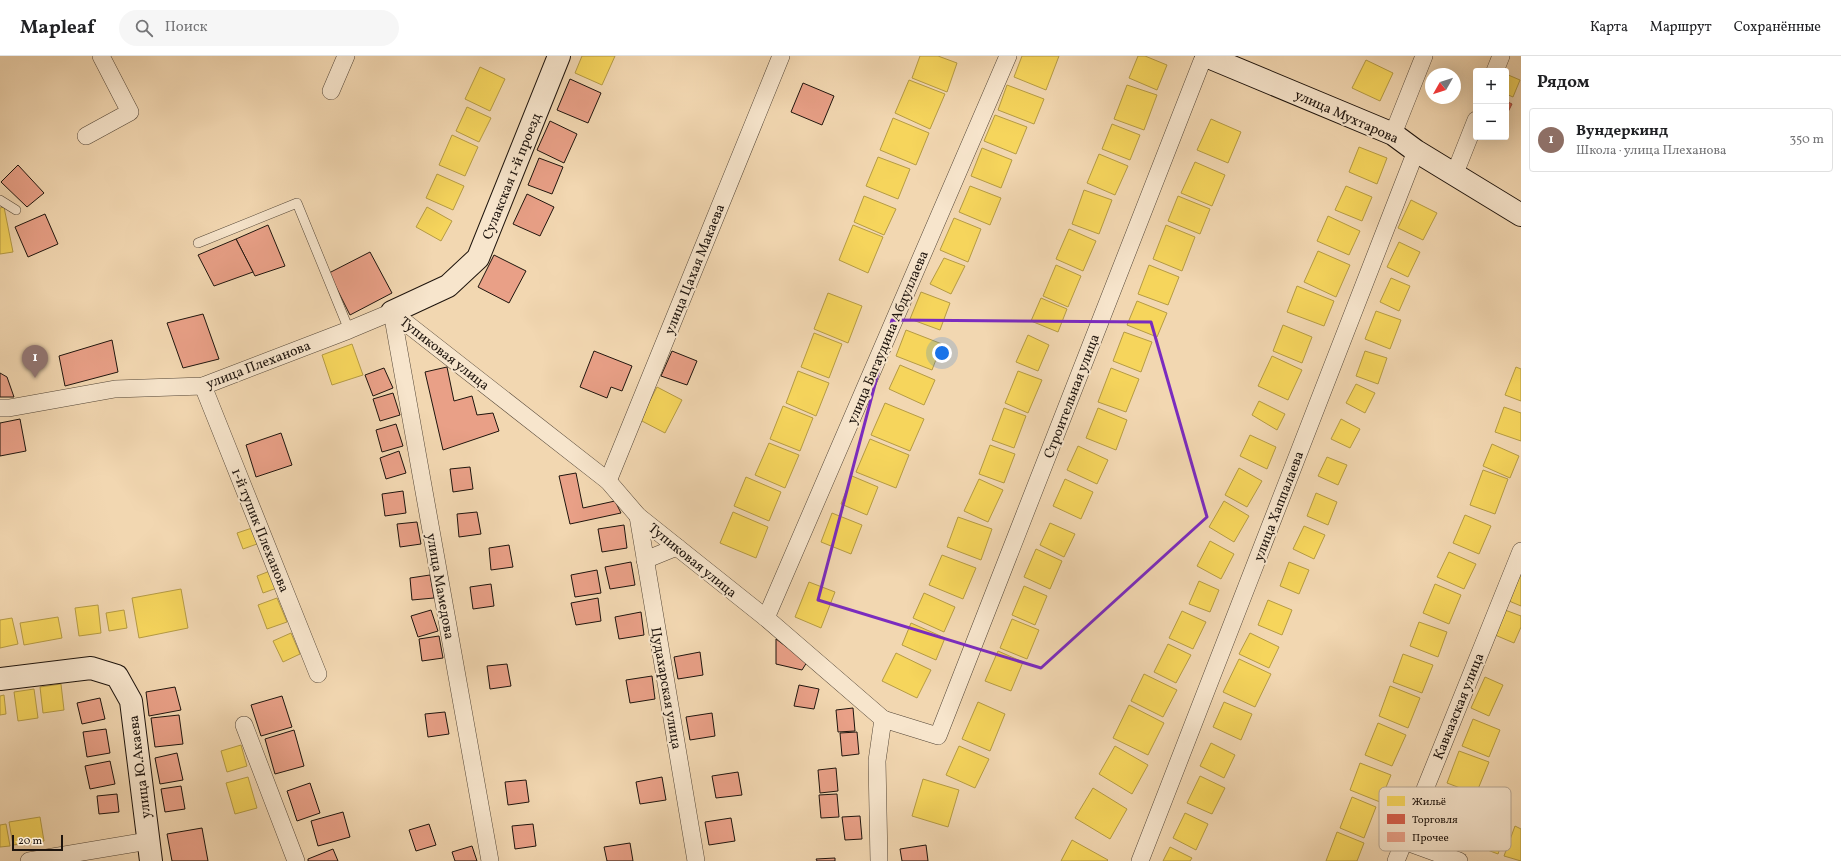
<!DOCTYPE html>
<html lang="ru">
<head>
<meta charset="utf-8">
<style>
  body { margin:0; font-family:Vollkorn,serif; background:#f6f6f6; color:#202124 }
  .controls { position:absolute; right:12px; top:12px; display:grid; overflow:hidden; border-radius:4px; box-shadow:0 4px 16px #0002 }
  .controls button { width:36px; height:36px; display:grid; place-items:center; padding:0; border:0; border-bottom:1px solid #e0e0e0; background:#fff; color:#202124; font:20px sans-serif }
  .compass { position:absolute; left:1425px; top:12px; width:36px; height:36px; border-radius:50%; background:#fff; box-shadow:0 4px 16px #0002; rotate:231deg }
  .scale { position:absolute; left:12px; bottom:10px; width:51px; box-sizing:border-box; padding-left:4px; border:2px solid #1e140d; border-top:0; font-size:11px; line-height:14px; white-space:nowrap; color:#1e140d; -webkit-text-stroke:3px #f7e5cc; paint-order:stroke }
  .you { position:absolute; left:942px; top:297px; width:14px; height:14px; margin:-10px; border:3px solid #fff; border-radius:50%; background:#1a73e8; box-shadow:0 0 0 6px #1a73e833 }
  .badge { display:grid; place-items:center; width:26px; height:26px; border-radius:50%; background:#8f2418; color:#fff; font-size:13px; font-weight:700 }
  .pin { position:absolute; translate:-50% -33px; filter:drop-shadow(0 1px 2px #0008) }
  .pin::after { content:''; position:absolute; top:21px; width:14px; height:12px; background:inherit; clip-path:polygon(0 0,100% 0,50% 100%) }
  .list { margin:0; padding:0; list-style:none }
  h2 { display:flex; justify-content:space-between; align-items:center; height:52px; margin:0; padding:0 16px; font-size:17px }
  h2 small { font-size:13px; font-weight:400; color:#757577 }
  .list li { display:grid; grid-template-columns:26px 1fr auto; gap:12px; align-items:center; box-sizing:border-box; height:64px; margin:0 8px 8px; padding:0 8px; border:1px solid #e0e0e0; border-radius:4px }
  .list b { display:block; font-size:15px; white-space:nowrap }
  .list p { margin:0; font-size:13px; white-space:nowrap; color:#757577 }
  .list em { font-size:13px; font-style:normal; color:#757577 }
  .icon { flex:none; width:22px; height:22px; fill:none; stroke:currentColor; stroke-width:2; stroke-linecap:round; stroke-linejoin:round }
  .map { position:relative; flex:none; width:1521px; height:805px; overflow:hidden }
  header { display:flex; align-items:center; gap:24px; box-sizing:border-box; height:56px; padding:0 20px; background:#fff; border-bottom:1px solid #e0e0e0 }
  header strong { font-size:19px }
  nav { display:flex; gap:22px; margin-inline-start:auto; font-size:14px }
  .search { width:280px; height:36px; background:#f6f6f6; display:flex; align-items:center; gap:10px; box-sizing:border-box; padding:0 14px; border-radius:22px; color:#757577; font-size:15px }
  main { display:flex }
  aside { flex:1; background:#fff }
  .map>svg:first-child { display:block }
</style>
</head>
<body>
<header>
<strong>Mapleaf</strong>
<div class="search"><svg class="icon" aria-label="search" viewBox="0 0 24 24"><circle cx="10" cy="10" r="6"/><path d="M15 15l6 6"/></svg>Поиск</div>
<nav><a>Карта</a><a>Маршрут</a><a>Сохранённые</a></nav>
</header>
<main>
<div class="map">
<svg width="1521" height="805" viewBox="0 0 1521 805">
  <rect width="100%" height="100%" fill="#f2d7b1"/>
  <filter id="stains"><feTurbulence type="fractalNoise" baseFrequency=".005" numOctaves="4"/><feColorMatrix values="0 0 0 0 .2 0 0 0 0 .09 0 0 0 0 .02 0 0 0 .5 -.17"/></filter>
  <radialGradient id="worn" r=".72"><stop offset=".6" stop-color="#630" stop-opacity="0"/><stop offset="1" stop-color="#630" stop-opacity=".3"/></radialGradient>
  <!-- homes -->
  <g fill="#f6d55c" stroke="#b59b44">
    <path d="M582 0H615L602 29 575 17Z"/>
    <path d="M920 0H938L957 7 947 36 912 22Z"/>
    <path d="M1022 0H1059L1046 34 1014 21Z"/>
    <path d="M1138 0H1145L1167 9 1157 34 1129 22Z"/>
    <path d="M1366 4 1393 17 1380 45 1352 32Z"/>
    <path d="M480 11 505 23 490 55 465 43Z"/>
    <path d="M1506 18 1520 24 1513 41 1506 38Z"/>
    <path d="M909 24 945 38 930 73 895 57Z"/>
    <path d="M1007 29 1044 43 1034 68 998 54Z"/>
    <path d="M1127 29 1157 39 1144 74 1114 63Z"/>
    <path d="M467 51 491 62 479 86 456 75Z"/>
    <path d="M995 59 1027 71 1016 98 984 85Z"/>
    <path d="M893 62 929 77 916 109 880 94Z"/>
    <path d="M1211 63 1241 76 1228 107 1197 94Z"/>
    <path d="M1112 68 1140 79 1130 104 1102 93Z"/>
    <path d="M452 79 478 91 465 120 439 109Z"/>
    <path d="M1359 91 1387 102 1377 128 1349 116Z"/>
    <path d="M982 92 1012 104 1001 132 971 120Z"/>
    <path d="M1099 98 1128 110 1115 139 1087 127Z"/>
    <path d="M878 101 910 113 898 143 866 130Z"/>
    <path d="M1195 106 1225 119 1212 150 1181 137Z"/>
    <path d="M437 118 464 130 453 154 426 142Z"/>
    <path d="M970 130 1001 142 990 169 959 156Z"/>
    <path d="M1346 130 1372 141 1362 165 1335 154Z"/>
    <path d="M1084 134 1112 144 1099 178 1072 168Z"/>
    <path d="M864 140 896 153 884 179 854 166Z"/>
    <path d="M1178 140 1210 153 1200 178 1168 165Z"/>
    <path d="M1411 144 1437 157 1423 184 1398 172Z"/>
    <path d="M4 151 13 196 0 198V152Z"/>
    <path d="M427 151 452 165 441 185 416 171Z"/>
    <path d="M1328 160 1360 175 1349 199 1317 185Z"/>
    <path d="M954 162 981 173 968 206 940 194Z"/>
    <path d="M853 169 883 181 868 217 839 204Z"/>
    <path d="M1166 169 1195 181 1182 215 1153 203Z"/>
    <path d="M1069 173 1096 185 1083 215 1056 203Z"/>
    <path d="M1399 186 1420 196 1408 221 1387 211Z"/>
    <path d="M1318 195 1350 209 1336 241 1304 226Z"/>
    <path d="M944 202 965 210 951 238 930 228Z"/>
    <path d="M1056 209 1081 220 1068 251 1043 240Z"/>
    <path d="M1149 209 1179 221 1168 249 1138 238Z"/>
    <path d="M1391 222 1410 230 1399 255 1380 246Z"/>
    <path d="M1297 230 1334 245 1324 270 1287 256Z"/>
    <path d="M921 236 950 247 940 274 910 263Z"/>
    <path d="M828 237 862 250 848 287 814 273Z"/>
    <path d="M1041 242 1067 253 1058 276 1031 265Z"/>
    <path d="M1137 245 1167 257 1157 281 1127 269Z"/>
    <path d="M1376 255 1401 264 1390 293 1365 283Z"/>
    <path d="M1283 269 1312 281 1302 307 1273 295Z"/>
    <path d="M906 274 942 288 932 314 896 300Z"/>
    <path d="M1124 276 1152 286 1141 316 1113 305Z"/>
    <path d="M814 277 842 288 829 322 801 311Z"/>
    <path d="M1028 279 1049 289 1038 315 1016 306Z"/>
    <path d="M352 288 363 319 332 329 322 299Z"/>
    <path d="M1365 295 1387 302 1378 328 1356 320Z"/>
    <path d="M1272 300 1302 314 1288 344 1258 330Z"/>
    <path d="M900 309 935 324 924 349 889 333Z"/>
    <path d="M1516 311 1521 313V345L1505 339Z"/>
    <path d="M1111 312 1139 323 1126 356 1098 346Z"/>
    <path d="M798 315 829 327 816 360 786 347Z"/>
    <path d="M1018 315 1042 324 1028 357 1005 347Z"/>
    <path d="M1356 328 1375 337 1365 357 1346 347Z"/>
    <path d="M657 331 682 344 665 377 640 364Z"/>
    <path d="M1259 345 1285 358 1277 374 1252 359Z"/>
    <path d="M885 347 924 363 910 395 871 379Z"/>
    <path d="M783 350 813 362 800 395 770 383Z"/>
    <path d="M1504 351 1521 357V385L1495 376Z"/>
    <path d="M1004 352 1026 360 1014 392 992 384Z"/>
    <path d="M1098 352 1127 364 1116 394 1086 382Z"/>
    <path d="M1341 363 1360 373 1350 392 1331 383Z"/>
    <path d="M1250 379 1276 391 1267 413 1240 400Z"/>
    <path d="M870 383 909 399 896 432 856 416Z"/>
    <path d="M769 387 799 399 785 432 755 419Z"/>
    <path d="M1492 388 1519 400 1510 422 1483 410Z"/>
    <path d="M990 389 1015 398 1004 427 979 418Z"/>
    <path d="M1078 390 1108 404 1097 428 1067 414Z"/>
    <path d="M1327 401 1347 409 1338 429 1318 420Z"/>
    <path d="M1239 412 1262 425 1247 451 1225 439Z"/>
    <path d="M1483 414 1508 423 1495 458 1470 449Z"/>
    <path d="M852 420 878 431 867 459 841 448Z"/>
    <path d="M746 421 781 436 769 465 734 450Z"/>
    <path d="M979 423 1003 434 988 466 964 455Z"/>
    <path d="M1065 423 1093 436 1081 463 1053 450Z"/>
    <path d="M1316 437 1337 446 1328 469 1307 460Z"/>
    <path d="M1224 445 1249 460 1234 486 1209 471Z"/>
    <path d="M733 456 768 471 756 502 720 487Z"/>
    <path d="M832 457 862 469 851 498 821 486Z"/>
    <path d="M1465 459 1491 470 1479 498 1453 487Z"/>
    <path d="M958 461 992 473 981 504 947 491Z"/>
    <path d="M1050 467 1075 478 1064 501 1040 489Z"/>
    <path d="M1304 470 1325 479 1314 503 1293 493Z"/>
    <path d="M252 472 257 488 243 493 237 477Z"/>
    <path d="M1210 485 1234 498 1221 523 1197 510Z"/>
    <path d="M1036 493 1062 505 1050 533 1024 521Z"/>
    <path d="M1449 496 1476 508 1464 533 1437 521Z"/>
    <path d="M942 499 976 512 963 543 929 529Z"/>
    <path d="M1289 506 1309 514 1299 538 1280 530Z"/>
    <path d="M270 515 277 532 263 537 257 520Z"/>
    <path d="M1521 517V550L1509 545Z"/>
    <path d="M1199 525 1219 534 1210 556 1189 548Z"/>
    <path d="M809 526 835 536 821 572 795 561Z"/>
    <path d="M1435 528 1461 539 1449 568 1423 557Z"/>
    <path d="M1024 530 1047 540 1035 569 1012 559Z"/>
    <path d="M181 533 188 572 139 582 132 542Z"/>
    <path d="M924 537 955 551 944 576 913 562Z"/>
    <path d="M277 542 287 566 267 573 258 549Z"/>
    <path d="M1268 544 1292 554 1282 579 1258 569Z"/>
    <path d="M98 549 101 577 79 580 75 552Z"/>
    <path d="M124 554 127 572 109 575 106 557Z"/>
    <path d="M1505 554 1521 560V571L1514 587 1495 579Z"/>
    <path d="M1182 555 1206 566 1193 593 1169 582Z"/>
    <path d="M58 561 62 582 24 589 20 567Z"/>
    <path d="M12 562 18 588 0 592V564Z"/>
    <path d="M1012 563 1039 574 1027 603 1000 592Z"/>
    <path d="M1419 566 1447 576 1438 601 1410 590Z"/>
    <path d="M911 567 945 582 936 604 902 589Z"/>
    <path d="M291 577 300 598 283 606 273 585Z"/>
    <path d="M1250 577 1279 591 1269 612 1239 598Z"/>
    <path d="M1168 588 1191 599 1176 627 1154 616Z"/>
    <path d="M998 595 1023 606 1011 635 985 625Z"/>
    <path d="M896 597 931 614 917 642 882 625Z"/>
    <path d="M1403 598 1433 609 1422 637 1393 626Z"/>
    <path d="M1239 603 1271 618 1255 651 1223 636Z"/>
    <path d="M1144 618 1177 634 1163 661 1131 645Z"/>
    <path d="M1485 621 1503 629 1489 660 1471 652Z"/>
    <path d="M61 628 64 654 43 657 40 631Z"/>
    <path d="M1390 630 1420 642 1408 672 1379 660Z"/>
    <path d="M34 633 38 662 18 665 14 636Z"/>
    <path d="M4 639 6 658 0 659V640Z"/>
    <path d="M978 646 1005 658 990 695 962 683Z"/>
    <path d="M1224 646 1252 658 1241 684 1213 671Z"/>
    <path d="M1129 649 1164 667 1148 699 1113 682Z"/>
    <path d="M1473 663 1500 674 1489 701 1462 690Z"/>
    <path d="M1378 667 1406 679 1392 710 1365 699Z"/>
    <path d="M1211 687 1235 699 1224 722 1200 710Z"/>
    <path d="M241 689 247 710 227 716 221 695Z"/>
    <path d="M959 690 989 703 975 732 946 719Z"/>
    <path d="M1115 690 1148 709 1132 738 1099 718Z"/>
    <path d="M1459 695 1489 706 1476 738 1447 727Z"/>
    <path d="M1360 707 1391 719 1380 746 1350 734Z"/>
    <path d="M1200 720 1225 732 1212 758 1187 747Z"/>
    <path d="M248 721 257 752 235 758 226 727Z"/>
    <path d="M923 723 959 734 948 771 912 760Z"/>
    <path d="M1093 732 1127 753 1110 783 1075 762Z"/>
    <path d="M1352 741 1376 751 1364 782 1340 772Z"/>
    <path d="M1481 753 1510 764 1498 798 1469 787Z"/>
    <path d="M1185 757 1208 768 1196 794 1173 782Z"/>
    <path d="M40 761 44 785 13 789 9 766Z"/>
    <path d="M6 768 10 790 0 791V769Z"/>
    <path d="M1515 770 1521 773V805L1504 800Z"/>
    <path d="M1337 776 1364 787 1357 805H1326Z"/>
    <path d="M1072 784 1108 804 1107 805H1061Z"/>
    <path d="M1170 791 1192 802 1190 805H1163Z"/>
  </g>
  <!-- shops -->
  <path fill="#d6604d" stroke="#9f493a" d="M1506 45 1512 48 1506 60Z"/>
  <!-- building -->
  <g fill="#e9a087" stroke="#1e140d">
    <path d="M570 23 601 37 588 67 557 54Z"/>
    <path d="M803 27 834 40 822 69 791 56Z"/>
    <path d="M550 65 577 78 564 107 537 94Z"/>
    <path d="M539 102 563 111 552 138 528 129Z"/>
    <path d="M18 109 44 137 27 151 1 126Z"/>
    <path d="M527 138 554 151 540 180 513 168Z"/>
    <path d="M45 158 58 188 28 201 15 171Z"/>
    <path d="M268 169 285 210 255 220 236 183Z"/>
    <path d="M236 183 253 216 214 230 198 199Z"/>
    <path d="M370 196 392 237 350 259 329 217Z"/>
    <path d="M494 199 526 215 509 247 478 231Z"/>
    <path d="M203 258 219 303 183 312 167 267Z"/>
    <path d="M112 284 118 316 65 330 59 300Z"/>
    <path d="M594 295 632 310 622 335 611 331 607 342 580 331Z"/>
    <path d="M672 295 697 305 687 329 661 320Z"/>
    <path d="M447 311 454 345 472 340 477 359 493 357 499 375 443 394 425 316Z"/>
    <path d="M384 312 393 332 373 340 365 319Z"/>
    <path d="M0 317 7 321 14 341H0Z"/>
    <path d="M393 337 400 359 380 365 373 343Z"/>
    <path d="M20 363 26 395 0 400V367Z"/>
    <path d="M396 368 403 390 382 396 376 374Z"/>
    <path d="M281 377 292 409 256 421 246 389Z"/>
    <path d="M399 395 406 417 386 423 380 402Z"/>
    <path d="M470 411 473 433 453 436 450 413Z"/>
    <path d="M576 417 583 452 615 445 621 457 570 468 559 420Z"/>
    <path d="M403 435 406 457 385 460 382 438Z"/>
    <path d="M477 456 481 478 459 481 457 458Z"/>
    <path d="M417 466 421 488 400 491 397 468Z"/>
    <path d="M624 469 627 492 602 496 598 473Z"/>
    <path d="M509 489 513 511 491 514 489 492Z"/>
    <path d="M631 506 635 529 610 533 605 511Z"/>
    <path d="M597 514 601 537 575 541 571 519Z"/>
    <path d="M430 519 434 542 412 544 410 522Z"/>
    <path d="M491 528 494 550 473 553 470 531Z"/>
    <path d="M598 542 601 565 576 569 571 547Z"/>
    <path d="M431 554 438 575 418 581 411 560Z"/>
    <path d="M641 556 644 579 619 583 615 561Z"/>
    <path d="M439 580 443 602 422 605 419 583Z"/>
    <path d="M776 583 807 606 802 614 776 608Z"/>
    <path d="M700 596 703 619 678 623 674 601Z"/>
    <path d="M507 608 511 630 490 633 487 610Z"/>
    <path d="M652 620 655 643 630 647 626 624Z"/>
    <path d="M799 629 819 633 814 653 794 650Z"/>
    <path d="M175 631 181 654 149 660 146 636Z"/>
    <path d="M282 640 292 671 261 680 251 649Z"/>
    <path d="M100 642 105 663 82 668 77 647Z"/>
    <path d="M853 652 855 675 838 676 836 654Z"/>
    <path d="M445 656 449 678 428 681 425 658Z"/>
    <path d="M712 657 715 680 690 684 686 661Z"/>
    <path d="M179 659 183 688 155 691 151 662Z"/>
    <path d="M106 673 110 697 87 701 83 676Z"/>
    <path d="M294 674 304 710 275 718 265 683Z"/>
    <path d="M857 676 859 698 842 700 840 677Z"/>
    <path d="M177 697 183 724 160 728 155 702Z"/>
    <path d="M110 705 115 728 90 733 85 710Z"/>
    <path d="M836 712 838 735 820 737 818 714Z"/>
    <path d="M738 716 742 739 716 742 712 720Z"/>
    <path d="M662 721 666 744 640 748 636 726Z"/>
    <path d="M526 724 529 746 508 749 505 726Z"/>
    <path d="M310 727 320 757 297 765 287 735Z"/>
    <path d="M181 730 185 753 165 756 161 733Z"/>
    <path d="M117 738 119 756 99 758 97 740Z"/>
    <path d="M837 738 839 761 821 762 819 739Z"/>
    <path d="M343 756 350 781 318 790 311 765Z"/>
    <path d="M860 760 862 783 845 784 842 761Z"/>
    <path d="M731 762 735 785 709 789 705 766Z"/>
    <path d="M429 768 436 789 416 795 409 774Z"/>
    <path d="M533 768 536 790 515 793 512 770Z"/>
    <path d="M202 772 208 805H172L167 778Z"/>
    <path d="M630 787 633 805H607L604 791Z"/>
    <path d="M926 789 928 805H902L900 793Z"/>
    <path d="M472 790 477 805H455L452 796Z"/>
    <path d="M333 793 338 805H308V803Z"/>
    <path d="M835 802V805H817L816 803Z"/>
  </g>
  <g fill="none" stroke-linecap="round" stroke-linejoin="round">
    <!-- lane casing -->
    <g stroke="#534536" stroke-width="10">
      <g id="lane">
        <path d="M0 144 16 154"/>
        <path d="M198 187 297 147 349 274"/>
      </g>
    </g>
    <!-- street casing -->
    <g stroke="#534536" stroke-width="18">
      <g id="street">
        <path d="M1495 15 1501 0"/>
        <path d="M331 35 346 0"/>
        <path d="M1393 78 1424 0"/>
        <path d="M86 80 130 56 101 0"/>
        <path d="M1455 117 1476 64"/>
        <path d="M392 256 608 425 638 460 766 562 883 663 877 705 879 805"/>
        <path d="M392 256 490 805"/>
        <path d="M203 330 318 618"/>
        <path d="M0 352H9L115 333 203 330 349 274 392 256"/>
        <path d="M608 425 781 0"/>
        <path d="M638 460 696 805"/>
        <path d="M645 504 677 491"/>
        <path d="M766 562 1008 0"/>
        <path d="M883 663 938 680 1204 0"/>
        <path d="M244 669 296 805"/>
        <path d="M1404 785 1459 805"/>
        <path d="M29 805 148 785"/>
        <path d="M1140 805 1416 95"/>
        <path d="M1396 805 1521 495"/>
      </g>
    </g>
    <!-- secondary casing -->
    <g stroke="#1e140d" stroke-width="24">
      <g id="secondary">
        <path d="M1206 0 1393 78 1416 95 1521 159"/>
        <path d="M392 256 448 230 478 202 559 0"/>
        <path d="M0 623 91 612 117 620 131 645 151 805"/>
      </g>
    </g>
    <!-- lane -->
    <use href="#lane" stroke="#f7e5cc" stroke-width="9"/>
    <!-- street -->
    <use href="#street" stroke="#f7e5cc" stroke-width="17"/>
    <!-- secondary -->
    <use href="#secondary" stroke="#f7e5cc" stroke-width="22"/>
  </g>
  <!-- marked area -->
  <path fill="none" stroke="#7b2cbf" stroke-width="3" stroke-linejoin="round" d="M892 264 1151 266 1207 461 1041 612 818 544Z"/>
  <g text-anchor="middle" stroke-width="4" stroke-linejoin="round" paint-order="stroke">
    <!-- street labels -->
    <g font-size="14" fill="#1e140d" stroke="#f7e5cc">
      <text transform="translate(1347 60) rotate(24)" y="5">улица Мухтарова</text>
      <text transform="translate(511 120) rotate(-68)" y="5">Сулакская 1-й проезд</text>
      <text transform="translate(694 213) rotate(-68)" y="5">улица Цахая Макаева</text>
      <text transform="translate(887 281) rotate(-67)" y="5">улица Багаудина Абдуллаева</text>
      <text transform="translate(445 297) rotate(38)" y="5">Тупиковая улица</text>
      <text transform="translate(258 308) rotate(-21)" y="5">улица Плеханова</text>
      <text transform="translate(1071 340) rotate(-69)" y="5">Строительная улица</text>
      <text transform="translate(1278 450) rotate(-69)" y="5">улица Хаппалаева</text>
      <text transform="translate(261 474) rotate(68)" y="5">1-й тупик Плеханова</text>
      <text transform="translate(693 504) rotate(39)" y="5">Тупиковая улица</text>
      <text transform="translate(441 530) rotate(80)" y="5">улица Мамедова</text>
      <text transform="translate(667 632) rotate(80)" y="5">Цудахарская улица</text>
      <text transform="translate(1458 650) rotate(-68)" y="5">Кавказская улица</text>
      <text transform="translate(139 711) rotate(-97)" y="5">улица Ю.Акаева</text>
    </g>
  </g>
  <!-- legend -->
  <rect x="1379" y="731" width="132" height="64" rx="6" fill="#f7e5cc" stroke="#b6a693" stroke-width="1"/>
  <rect x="1387" y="740" width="18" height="10" fill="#f6d55c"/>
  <rect x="1387" y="758" width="18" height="10" fill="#d6604d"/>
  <rect x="1387" y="776" width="18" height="10" fill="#e9a087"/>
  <g font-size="11" fill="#1e140d">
    <text x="1412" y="749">Жильё</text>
    <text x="1412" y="767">Торговля</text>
    <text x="1412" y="785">Прочее</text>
  </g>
  <rect width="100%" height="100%" filter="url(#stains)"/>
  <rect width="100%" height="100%" fill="url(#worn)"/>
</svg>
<div class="controls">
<button>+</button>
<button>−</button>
</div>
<svg class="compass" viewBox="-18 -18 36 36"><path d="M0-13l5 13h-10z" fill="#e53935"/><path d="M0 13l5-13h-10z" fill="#757577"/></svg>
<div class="scale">20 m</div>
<div class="you"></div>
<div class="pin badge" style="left:35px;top:322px;background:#8d6e63">1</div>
</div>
<aside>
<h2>Рядом<small></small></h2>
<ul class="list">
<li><span class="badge" style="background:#8d6e63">1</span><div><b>Вундеркинд</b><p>Школа · улица Плеханова</p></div><em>350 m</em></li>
</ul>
</aside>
</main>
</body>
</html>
